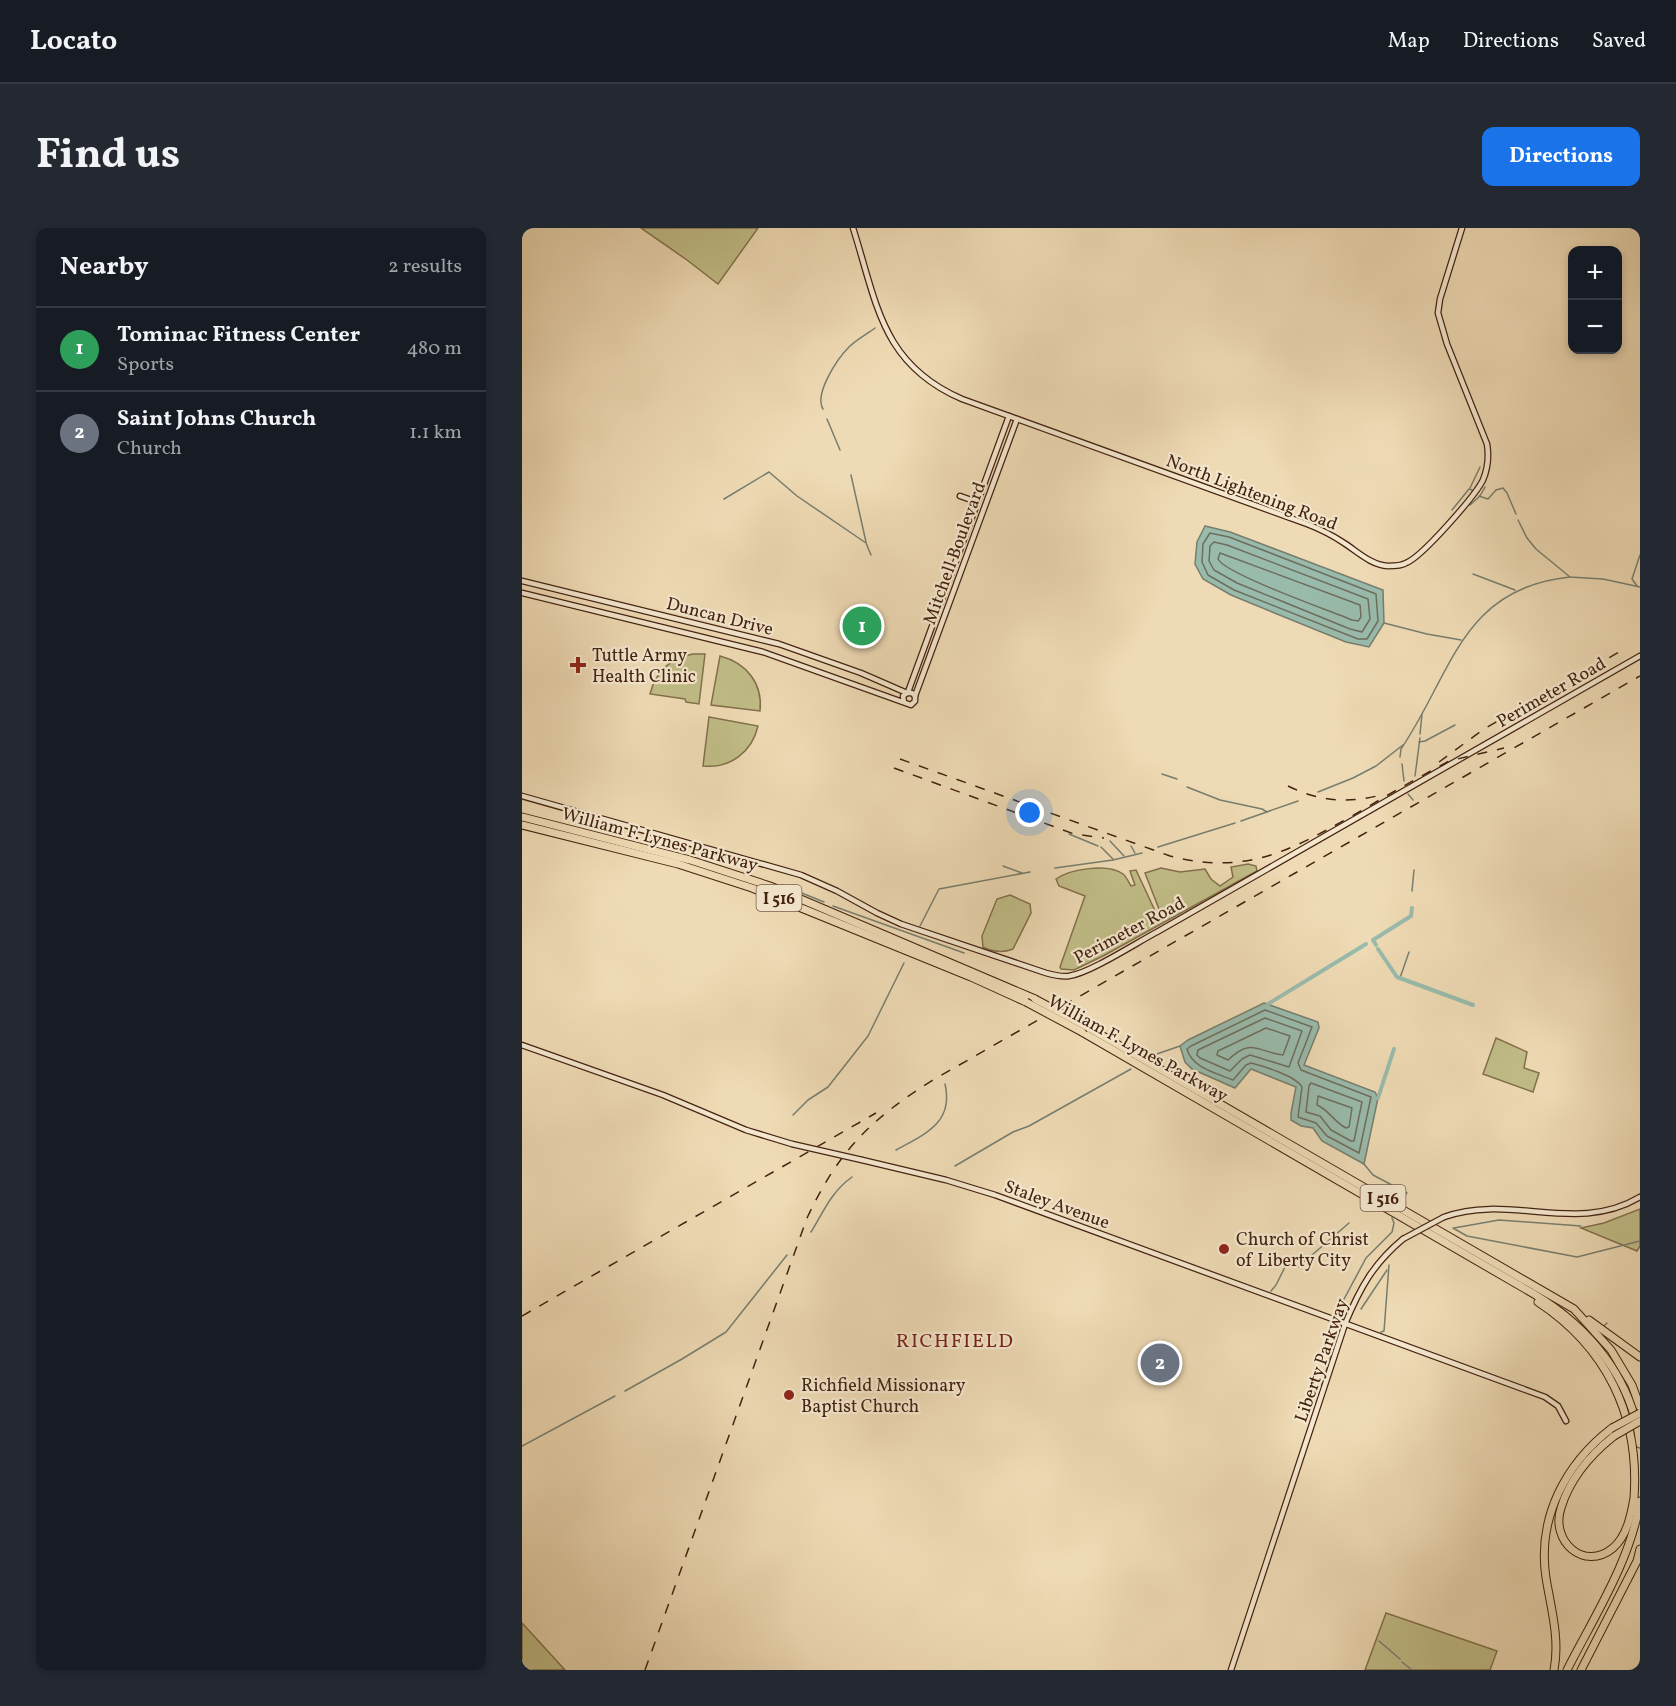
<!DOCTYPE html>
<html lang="en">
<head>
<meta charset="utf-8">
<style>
  body { margin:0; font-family:Vollkorn,serif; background:#242831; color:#f1f3f6 }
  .controls { position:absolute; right:18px; top:18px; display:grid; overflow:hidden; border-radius:12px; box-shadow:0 3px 9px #0003 }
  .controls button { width:54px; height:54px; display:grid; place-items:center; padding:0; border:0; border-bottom:2px solid #363941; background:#171b24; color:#f1f3f6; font:30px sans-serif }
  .you { position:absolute; left:508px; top:585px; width:21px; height:21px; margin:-15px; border:4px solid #fff; border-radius:50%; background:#1a73e8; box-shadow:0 0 0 9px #1a73e833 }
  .badge { display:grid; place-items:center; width:39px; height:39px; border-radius:50%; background:#1a73e8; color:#fff; font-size:20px; font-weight:700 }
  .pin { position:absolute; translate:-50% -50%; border:3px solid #fff; box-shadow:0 2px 6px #0006 }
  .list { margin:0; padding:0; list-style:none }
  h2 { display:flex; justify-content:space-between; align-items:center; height:78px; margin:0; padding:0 24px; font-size:26px }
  h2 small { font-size:20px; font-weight:400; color:#9ea1a6 }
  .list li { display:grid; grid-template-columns:39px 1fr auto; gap:18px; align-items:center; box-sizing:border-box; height:84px; padding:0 24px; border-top:2px solid #363941 }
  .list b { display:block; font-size:22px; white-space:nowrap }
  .list p { margin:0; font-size:20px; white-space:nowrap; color:#9ea1a6 }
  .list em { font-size:20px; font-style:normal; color:#9ea1a6 }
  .map { position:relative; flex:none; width:1118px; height:1442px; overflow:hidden; border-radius:12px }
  header { display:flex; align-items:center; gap:36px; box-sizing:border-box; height:84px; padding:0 30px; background:#171b24; border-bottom:2px solid #363941 }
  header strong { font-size:28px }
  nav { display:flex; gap:33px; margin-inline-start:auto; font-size:21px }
  .intro { display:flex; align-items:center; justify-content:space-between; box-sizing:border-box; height:144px; padding:0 36px }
  h1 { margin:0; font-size:42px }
  .button { padding:15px 27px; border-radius:12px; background:#1a73e8; color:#fff; font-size:21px; font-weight:700 }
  main { display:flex; gap:36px; padding:0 36px }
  aside { flex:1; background:#171b24; border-radius:12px; box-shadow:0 3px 9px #0003 }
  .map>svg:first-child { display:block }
</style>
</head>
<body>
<header>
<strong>Locato</strong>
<nav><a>Map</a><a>Directions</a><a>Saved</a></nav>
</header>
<div class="intro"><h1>Find us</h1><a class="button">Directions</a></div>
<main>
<aside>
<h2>Nearby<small>2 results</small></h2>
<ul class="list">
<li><span class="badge" style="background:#2e9e5b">1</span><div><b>Tominac Fitness Center</b><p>Sports</p></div><em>480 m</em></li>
<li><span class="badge" style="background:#6b7280">2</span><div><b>Saint Johns Church</b><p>Church</p></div><em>1.1 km</em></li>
</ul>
</aside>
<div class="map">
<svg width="1118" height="1442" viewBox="0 0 1118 1442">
  <rect width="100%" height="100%" fill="#eedab4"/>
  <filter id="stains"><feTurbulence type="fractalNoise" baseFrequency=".00333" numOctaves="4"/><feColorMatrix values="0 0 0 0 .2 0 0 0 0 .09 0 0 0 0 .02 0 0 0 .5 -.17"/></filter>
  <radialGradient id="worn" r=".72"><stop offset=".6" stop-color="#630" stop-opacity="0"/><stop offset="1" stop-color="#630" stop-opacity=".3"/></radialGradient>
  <!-- green -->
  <g fill="#c1bd87" stroke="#82704c" stroke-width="1.5">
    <path d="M119 0H236L196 56 165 32Z"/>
    <path d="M171 426H183L177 476 164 474 163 471 128 466C134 443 148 430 171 426Z"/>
    <path d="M198 428C225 435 241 456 238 483L189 477Z"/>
    <path d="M187 489 236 498C230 524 208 541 181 538Z"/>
    <path d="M726 636 734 638 735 643 581 728 552 742 539 741 538 739 563 668 537 658 534 651C548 641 586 635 601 646 604 648 607 655 609 658L613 657 608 643 614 642 635 687 637 681 623 645 639 640 658 644 683 641 689 651 698 658 711 649 709 639Z"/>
    <path d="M488 667 508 676 509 685 491 721C481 725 471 724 461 719L460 708 475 671Z"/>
    <path d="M974 810 1005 824 1002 840 1017 845 1011 864 961 846Z"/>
    <path d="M1118 981V1018L1115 1023 1059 1000 1082 995Z"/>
    <path d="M864 1385 975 1423 968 1442H843Z"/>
    <path d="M0 1395 43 1442H0Z"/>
  </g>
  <!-- water -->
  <g fill="#99bbac" stroke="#777e6e" stroke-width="1.5">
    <path d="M683 298 708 304 861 362 862 395 847 419 824 414 755 386 709 367 681 351 673 336 675 314Z"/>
    <path d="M742 775 796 794 797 800 782 837 853 864 856 870 842 936 800 913 791 900 779 898 769 892V885L774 859 729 841 713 860 670 841 663 834 658 818 666 812Z"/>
  </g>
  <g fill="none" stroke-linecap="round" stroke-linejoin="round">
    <!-- shore -->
    <g stroke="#6e6e5e" stroke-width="1.5">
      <path d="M688 305 707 309 854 366 856 393 845 411H836L712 362 686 347 680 334 681 316Z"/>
      <path d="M692 314 705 317 846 371 848 391 840 404 828 401 715 355 692 342 687 333 688 318Z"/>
      <path d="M698 325 838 377 839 389 836 393 830 392C809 383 703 346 696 331Z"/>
      <path d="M743 782 790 799 776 835 779 842 849 869 837 925 805 908 794 895 776 889 780 859C774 848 741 838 729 835L724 837 711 852C694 845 670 840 665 821L669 818Z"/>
      <path d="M743 790 780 803 767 839 728 827 720 831 708 843 678 830 675 827 676 822Z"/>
      <path d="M744 800 768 808 761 827C735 824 730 809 706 832L695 827 696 823Z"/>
      <path d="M789 855 840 874 832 913H829L809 902 798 888 784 884 787 858Z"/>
      <path d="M796 868 830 880 827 899 824 900C812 894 807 882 795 877Z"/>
    </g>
    <!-- stream -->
    <g stroke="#777e6e" stroke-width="1.5">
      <path d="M301 181C292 166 315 131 327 119 334 112 345 106 353 100"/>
      <path d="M305 191 318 222"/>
      <path d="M329 247 344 314"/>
      <path d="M948 260 958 239"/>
      <path d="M957 268 966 271 974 262 981 260 985 265 994 286"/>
      <path d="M202 271 247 244 275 268 344 315 349 327"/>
      <path d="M948 277 958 268 963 259"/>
      <path d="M930 282 947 261 950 262"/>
      <path d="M996 292 1005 310 1014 321 1048 349 1081 351 1118 359"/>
      <path d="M951 346 993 362"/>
      <path d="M1115 358 1110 351 1118 327"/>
      <path d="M862 395 905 406 939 412"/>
      <path d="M898 506 900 486"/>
      <path d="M897 514 903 513 933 497"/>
      <path d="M878 529 879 521C930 446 939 360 1048 349"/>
      <path d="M880 536 882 553"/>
      <path d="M640 546 655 551"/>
      <path d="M893 548 898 510"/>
      <path d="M665 559 698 572 740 581 745 584"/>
      <path d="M796 564 831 550 854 538 881 517"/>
      <path d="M886 566 891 572"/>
      <path d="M719 593 776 573"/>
      <path d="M547 606 576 618"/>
      <path d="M588 613 602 628"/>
      <path d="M609 618 613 625"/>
      <path d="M579 619 591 631"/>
      <path d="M636 619 713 595"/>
      <path d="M481 638 500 645"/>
      <path d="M533 640 591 632 620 625"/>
      <path d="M260 657 302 674"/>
      <path d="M890 663 892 642"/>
      <path d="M311 678 442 725"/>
      <path d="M398 698 417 661 508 644"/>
      <path d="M878 750 887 724"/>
      <path d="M629 828 658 818"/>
      <path d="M271 887 286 872 306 859 346 808 382 735"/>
      <path d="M374 922C403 906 432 895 423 856"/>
      <path d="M842 936 851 947 885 965 881 969"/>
      <path d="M433 938 491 904 507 898 609 841"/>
      <path d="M931 1000 945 1008 1055 1029 1118 1013"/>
      <path d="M932 1000 977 992 1059 998"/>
      <path d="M289 1004C302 983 309 964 330 949"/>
      <path d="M749 1063 754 1057 763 1039 768 1037 776 1039 827 995"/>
      <path d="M839 1081 865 1042"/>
      <path d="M819 1085 821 1073 844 1030 870 1004 872 995 870 990"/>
      <path d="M1082 1098 1085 1095"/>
      <path d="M859 1104 862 1103 867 1037"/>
      <path d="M799 1159 818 1101"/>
      <path d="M103 1163 160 1131 204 1104 265 1027"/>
      <path d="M0 1218 93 1168"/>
      <path d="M857 1413 878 1431"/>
      <path d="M880 1434 890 1442"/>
    </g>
    <!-- canal -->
    <g stroke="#99bbac" stroke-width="4">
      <path d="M854 717 851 712 889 688 890 680"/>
      <path d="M856 721 875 749 951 777"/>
      <path d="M746 776 844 716"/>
      <path d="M856 870 872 821"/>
    </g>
    <!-- secondary casing -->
    <g stroke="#432211" stroke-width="7">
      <g id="secondary">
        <path d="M331 0C355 75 359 136 440 171L785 296C798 301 810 307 822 315 836 324 849 337 866 338 871 338 879 338 884 335 900 329 953 268 961 252 966 240 967 228 965 216L925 116 916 85 918 71 940 0"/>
        <path d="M438 268 455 274"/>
        <path d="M0 353 257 416 339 445 385 465"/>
        <path d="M0 365 241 424 389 477 393 473V468L390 465H385L381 468 382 474"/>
        <path d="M386 464 487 188"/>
        <path d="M393 468 495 191"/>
        <path d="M0 568 279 647 315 663 355 685 379 696 524 745C531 747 539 749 547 748 568 745 614 715 635 704L1118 428"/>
        <path d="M0 817 141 867 224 902 270 916"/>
        <path d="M340 932 424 952 473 967 1023 1169 1036 1178 1044 1193"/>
        <path d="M922 989C989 965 1055 1007 1118 969"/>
        <path d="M709 1442 823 1096C838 1060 851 1036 881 1011"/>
      </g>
    </g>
    <!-- highway casing -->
    <g stroke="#432211" stroke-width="9">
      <g id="highway">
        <path d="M0 589 168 632 248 658 513 771"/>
        <path d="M0 597 156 636 230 660 449 749 504 774"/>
        <path d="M567 800 1052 1081 1089 1122 1110 1157 1118 1179"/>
        <path d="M560 804 1012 1066C1067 1099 1110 1150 1118 1216"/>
        <path d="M1016 1074C1084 1119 1118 1187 1112 1270 1109 1287 1105 1308 1091 1320 1062 1344 1028 1313 1039 1280 1048 1250 1068 1227 1092 1208"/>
        <path d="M1067 1092 1118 1129"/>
        <path d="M1032 1442C1038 1411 1029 1380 1024 1350 1015 1290 1043 1236 1090 1200"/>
        <path d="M1045 1442C1072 1389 1109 1332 1118 1273"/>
        <path d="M1059 1442 1115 1333 1118 1321"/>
      </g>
    </g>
    <!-- secondary -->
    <use href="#secondary" stroke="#f4e7ce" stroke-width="4.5"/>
    <!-- highway -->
    <use href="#highway" stroke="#eedab4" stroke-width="7"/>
    <!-- rail -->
    <g stroke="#432211" stroke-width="1.5" stroke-dasharray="10 10" stroke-linecap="butt">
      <path d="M378 531 648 628C723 647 766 624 830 588 859 571 888 554 918 538L927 533 982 520"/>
      <path d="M917 534 962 501 1104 420"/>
      <path d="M372 540 552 606 582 610"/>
      <path d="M766 558C794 572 823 576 855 568"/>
      <path d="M0 1088 354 885"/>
      <path d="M123 1442 285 990C317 922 349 891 411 852L1118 448"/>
    </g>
    <!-- secondary-bridge casing -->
    <g stroke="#432211" stroke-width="7" stroke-linecap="butt">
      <g id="secondary-bridge">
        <path d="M270 916 340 932"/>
        <path d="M881 1011 922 989"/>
      </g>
    </g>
    <!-- highway-bridge casing -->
    <g stroke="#432211" stroke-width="9" stroke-linecap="butt">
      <g id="highway-bridge">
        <path d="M513 771 567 800"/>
        <path d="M504 774 560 804"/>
        <path d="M1090 1200 1118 1185"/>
        <path d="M1092 1208 1118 1193"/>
      </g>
    </g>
    <!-- secondary-bridge -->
    <use href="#secondary-bridge" stroke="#f4e7ce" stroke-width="4.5"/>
    <!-- highway-bridge -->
    <use href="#highway-bridge" stroke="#eedab4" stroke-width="7"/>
  </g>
  <!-- markers -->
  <g fill="#8f2418" stroke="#f4e7ce" stroke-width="2">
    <path d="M53 428h6v6h6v6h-6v6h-6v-6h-6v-6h6z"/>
    <circle cx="702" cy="1021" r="6"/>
    <circle cx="267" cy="1167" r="6"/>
  </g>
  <g text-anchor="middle" stroke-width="4.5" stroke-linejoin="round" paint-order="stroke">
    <!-- shield labels -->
    <g fill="#f4e7ce" stroke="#785d4a" stroke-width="1.5">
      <rect x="234.5" y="657" width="45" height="26" rx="4.5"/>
      <rect x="838.5" y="957" width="45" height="26" rx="4.5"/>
    </g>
    <g font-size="16" font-weight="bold" fill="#432211">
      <text x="257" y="676">I 516</text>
      <text x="861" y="976">I 516</text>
    </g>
    <!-- street labels -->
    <g font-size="18" fill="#432211" stroke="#f4e7ce">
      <text transform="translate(730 264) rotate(21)" y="6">North Lightening Road</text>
      <text transform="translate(432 325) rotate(-70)" y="6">Mitchell Boulevard</text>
      <text transform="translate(198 388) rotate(14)" y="6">Duncan Drive</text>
      <text transform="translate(1029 464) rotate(-30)" y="6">Perimeter Road</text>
      <text transform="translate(138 611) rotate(15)" y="6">William F. Lynes Parkway</text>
      <text transform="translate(607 702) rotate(-28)" y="6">Perimeter Road</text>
      <text transform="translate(616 820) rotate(29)" y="6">William F. Lynes Parkway</text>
      <text transform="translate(535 976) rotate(20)" y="6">Staley Avenue</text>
      <text transform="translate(799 1132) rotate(-71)" y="6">Liberty Parkway</text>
    </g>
    <!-- poi labels -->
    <g font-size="18" fill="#432211" stroke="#f4e7ce" text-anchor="start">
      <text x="70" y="433">Tuttle Army<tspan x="70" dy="21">Health Clinic</tspan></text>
      <text x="714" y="1017">Church of Christ<tspan x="714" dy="21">of Liberty City</tspan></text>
      <text x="279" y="1163">Richfield Missionary<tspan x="279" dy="21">Baptist Church</tspan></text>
    </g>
    <!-- neighbourhood labels -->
    <g font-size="20" letter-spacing="1.5" fill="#7a1f14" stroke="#f4e7ce">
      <text x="433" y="1119">RICHFIELD</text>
    </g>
  </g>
  <rect width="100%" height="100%" filter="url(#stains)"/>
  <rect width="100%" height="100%" fill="url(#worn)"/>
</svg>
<div class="controls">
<button>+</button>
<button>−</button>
</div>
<div class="you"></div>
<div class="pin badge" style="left:340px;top:398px;background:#2e9e5b">1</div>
<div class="pin badge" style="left:638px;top:1135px;background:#6b7280">2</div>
</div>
</main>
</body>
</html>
